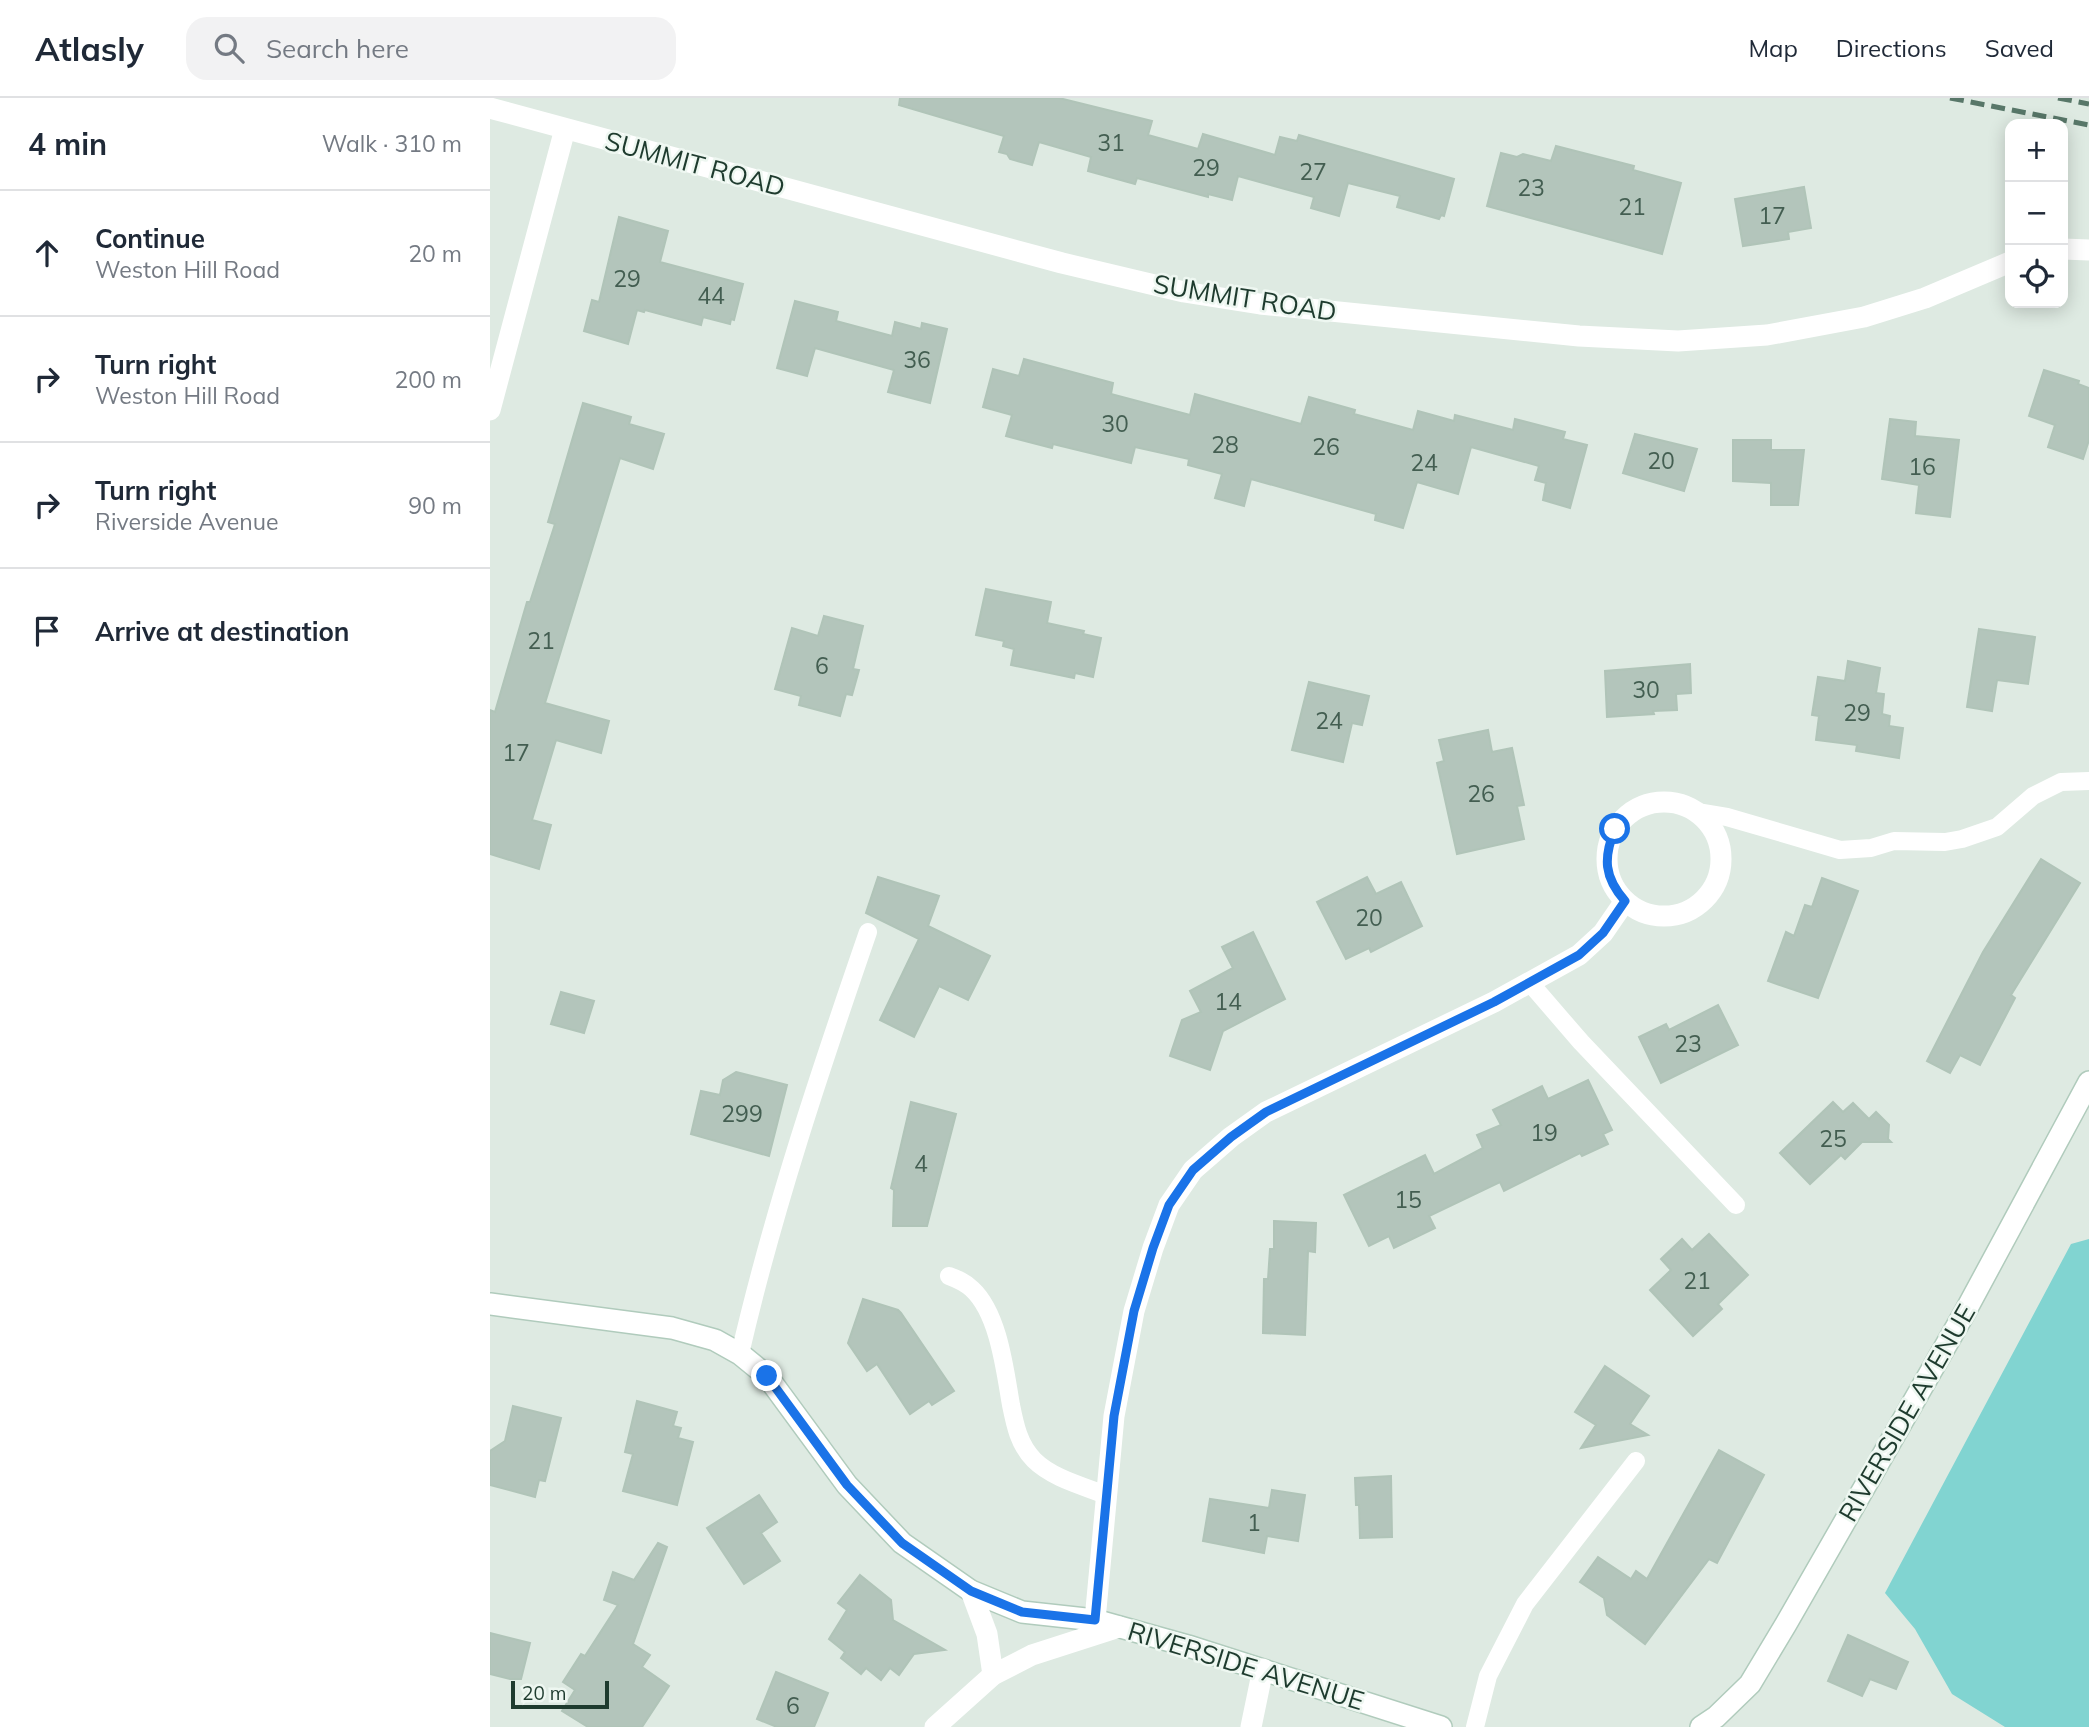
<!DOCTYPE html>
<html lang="en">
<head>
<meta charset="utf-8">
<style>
  body { margin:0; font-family:Mulish,sans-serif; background:#f2f2f3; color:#1f2937 }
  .controls { position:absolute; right:21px; top:21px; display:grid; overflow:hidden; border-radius:14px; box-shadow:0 4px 18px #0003 }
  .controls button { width:63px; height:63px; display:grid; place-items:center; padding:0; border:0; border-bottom:2px solid #e0e1e3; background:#fff; color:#1f2937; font:35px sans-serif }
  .scale { position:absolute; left:21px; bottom:18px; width:98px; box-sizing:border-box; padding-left:7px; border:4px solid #1e3b2e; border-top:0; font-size:19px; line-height:24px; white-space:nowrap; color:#1e3b2e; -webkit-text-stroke:5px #eef7f1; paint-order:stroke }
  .stop { position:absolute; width:21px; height:21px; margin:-16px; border:5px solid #1a73e8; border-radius:50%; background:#fff }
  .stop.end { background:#1a73e8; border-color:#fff; box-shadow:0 2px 7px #0008 }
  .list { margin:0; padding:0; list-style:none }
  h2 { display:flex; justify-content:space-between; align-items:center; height:91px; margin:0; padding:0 28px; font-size:30px }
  h2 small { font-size:23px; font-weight:400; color:#747a83 }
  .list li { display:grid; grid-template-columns:46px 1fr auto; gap:21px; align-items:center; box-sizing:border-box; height:126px; padding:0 28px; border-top:2px solid #e0e1e3 }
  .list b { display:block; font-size:26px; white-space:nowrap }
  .list p { margin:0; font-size:23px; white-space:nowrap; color:#747a83 }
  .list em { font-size:23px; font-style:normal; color:#747a83 }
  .icon { flex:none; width:38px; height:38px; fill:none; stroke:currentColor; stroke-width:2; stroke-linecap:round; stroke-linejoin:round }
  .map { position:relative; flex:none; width:1599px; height:1629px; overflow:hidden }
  header { display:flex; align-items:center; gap:42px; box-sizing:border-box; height:98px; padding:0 35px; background:#fff; border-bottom:2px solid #e0e1e3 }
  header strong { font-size:33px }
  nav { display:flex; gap:38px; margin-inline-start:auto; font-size:24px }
  .search { width:490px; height:63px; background:#f2f2f3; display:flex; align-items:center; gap:18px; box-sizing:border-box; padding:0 24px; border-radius:21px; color:#747a83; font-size:26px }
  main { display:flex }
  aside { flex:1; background:#fff }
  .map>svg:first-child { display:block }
</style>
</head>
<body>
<header>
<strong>Atlasly</strong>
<div class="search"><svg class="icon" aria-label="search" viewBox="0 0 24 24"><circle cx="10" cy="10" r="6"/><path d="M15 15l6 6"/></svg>Search here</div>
<nav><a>Map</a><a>Directions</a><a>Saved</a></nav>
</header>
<main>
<aside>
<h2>4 min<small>Walk · 310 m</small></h2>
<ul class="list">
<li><svg class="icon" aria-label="ahead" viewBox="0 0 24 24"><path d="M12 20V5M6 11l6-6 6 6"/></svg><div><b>Continue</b><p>Weston Hill Road</p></div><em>20 m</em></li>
<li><svg class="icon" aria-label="right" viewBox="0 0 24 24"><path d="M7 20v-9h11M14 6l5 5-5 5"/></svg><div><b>Turn right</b><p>Weston Hill Road</p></div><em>200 m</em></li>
<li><svg class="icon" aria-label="right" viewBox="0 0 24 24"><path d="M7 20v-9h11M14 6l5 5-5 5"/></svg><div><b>Turn right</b><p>Riverside Avenue</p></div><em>90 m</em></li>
<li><svg class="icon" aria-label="arrive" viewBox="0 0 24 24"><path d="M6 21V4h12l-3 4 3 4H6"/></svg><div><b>Arrive at destination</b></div></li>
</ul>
</aside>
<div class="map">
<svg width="1599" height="1629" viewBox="0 0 1599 1629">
  <rect width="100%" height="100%" fill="#deeae2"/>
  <!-- water -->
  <path fill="#81d4d1" d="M1599 1141V1629H1515L1462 1596 1425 1531 1395 1495 1581 1146Z"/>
  <!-- building -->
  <g fill="#b3c5bb" stroke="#b0c4b8" stroke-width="2">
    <path d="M410 0H569L662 23 658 37 708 51 713 36 785 57 790 39 807 43 809 37 964 81 954 118 951 117 949 121 907 109 910 98 858 85 849 118 821 110 824 99 748 78 742 102 718 96V99L647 80 645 86 598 73 601 59 549 44 542 67 520 61 517 56 509 54 514 38 409 7Z"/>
    <path d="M1066 48 1144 68 1143 72 1191 85 1172 156 997 108 1011 55 1027 59 1033 56 1061 63Z"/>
    <path d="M1314 89 1321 130 1298 134 1299 141 1253 148 1245 101Z"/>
    <path d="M129 119 178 133 170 164 253 186 244 222 241 221 240 226 213 219 211 227 155 212 154 214 147 212 138 246 94 233 102 202 109 204Z"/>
    <path d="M305 203 348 214 346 223 402 238 405 224 431 231 432 225 457 231 440 305 398 294 404 272 325 250 317 278 287 270Z"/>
    <path d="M534 261 623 285 621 296 700 317 705 296 811 326 819 299 865 312 864 316 923 332 928 313 964 323 965 317 1023 332 1025 321 1075 334 1073 341 1097 347 1080 410 1053 402 1056 385 1045 382 1049 368 981 349 968 396 927 384 913 430 885 422 886 416 761 381 754 408 725 400 732 376 698 367 699 361 645 349 641 365 563 346 562 350 516 338 522 317 493 309 503 271 529 278Z"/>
    <path d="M1554 272 1589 283 1588 286 1599 290V342L1593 361 1558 349 1565 327 1539 318Z"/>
    <path d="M93 305 141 319 139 326 174 336 163 371 130 360 55 605 119 623 111 655 66 642 42 722 61 727 49 771 0 756V612L5 614 37 504H40L65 426 58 424Z"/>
    <path d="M1400 321 1426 324 1425 338 1469 342 1460 419 1426 415 1429 387 1392 381Z"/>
    <path d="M1145 336 1207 351 1194 393 1133 375Z"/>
    <path d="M1243 342H1281V352H1314L1308 407H1281V385L1243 383Z"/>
    <path d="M496 491 561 504 557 525 594 533 593 536 611 540 603 579 585 575 584 580 521 567 524 551 513 548 514 543 486 537Z"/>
    <path d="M334 518 373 528 363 571 369 572 362 597 356 596 350 618 309 607 311 598 285 591 302 530 328 538Z"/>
    <path d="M1489 531 1545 539 1538 586 1507 582 1502 613 1477 609Z"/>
    <path d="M1358 563 1390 570 1386 595 1394 596 1392 616 1400 618 1399 628 1413 630 1409 660 1366 653 1367 647 1326 642 1329 618 1322 617 1328 579 1355 583Z"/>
    <path d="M1200 566 1201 595 1186 596 1187 612 1163 613 1164 616 1117 619 1115 573Z"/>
    <path d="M819 584 879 598 872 627 862 625 853 664 802 652Z"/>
    <path d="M998 632 1002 654 1022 650 1034 707 1027 708 1034 741 967 756 947 665 954 663 949 642Z"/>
    <path d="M1551 761 1590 785 1521 897 1525 900 1490 967 1470 957 1460 975 1437 963 1493 854Z"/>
    <path d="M388 779 449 798 438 828 500 858 478 902 449 888 424 939 390 922 429 841 376 815Z"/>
    <path d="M877 779 886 796 911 784 932 828 881 854 879 850 856 861 827 804Z"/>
    <path d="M1332 780 1368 793 1328 900 1278 883 1296 834 1304 838 1315 807 1322 809Z"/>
    <path d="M763 834 795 901 733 933 720 972 680 958 692 922 711 914 700 893 743 870 732 849Z"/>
    <path d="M71 894 104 903 94 935 61 926Z"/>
    <path d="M1228 907 1248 947 1171 985 1149 939 1176 926 1179 932Z"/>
    <path d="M246 974 297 987 279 1058 201 1036 211 993 230 997 233 982Z"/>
    <path d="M1098 982 1122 1032 1113 1036 1118 1046 1092 1058 1090 1055 1014 1093 1010 1084 939 1118 945 1130 904 1150 899 1138 879 1148 854 1097 935 1057 944 1076 993 1050 987 1037 1011 1027 1003 1012 1052 988 1058 1001Z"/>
    <path d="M421 1004 466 1016 437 1128H403L404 1092 401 1090Z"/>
    <path d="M1343 1004 1353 1014 1363 1005 1379 1021 1386 1014 1399 1027 1398 1041 1401 1044H1372L1355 1061 1351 1057 1320 1086 1290 1055Z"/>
    <path d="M784 1123 826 1125 825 1154 818 1153 815 1237 773 1235 774 1181H778L780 1151H784Z"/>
    <path d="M1219 1136 1258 1177 1228 1206 1232 1211 1203 1238 1160 1192 1181 1172 1171 1161 1192 1141 1202 1152Z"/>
    <path d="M373 1201 408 1212 411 1215 464 1293 442 1307 439 1303 420 1316 387 1266 377 1273 358 1245Z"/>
    <path d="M1115 1268 1159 1298 1140 1326 1158 1337 1091 1350 1106 1327 1085 1314Z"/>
    <path d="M147 1303 187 1314 183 1328 191 1330 188 1340 203 1344 187 1407 133 1393 143 1356 135 1354Z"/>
    <path d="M23 1308 71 1320 55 1383 49 1382 45 1399 0 1387V1353L15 1343Z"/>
    <path d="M1229 1352 1274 1377 1227 1465 1219 1461 1155 1546 1117 1517 1114 1500 1090 1484 1108 1459 1141 1481 1146 1473 1157 1481Z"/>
    <path d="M901 1378 902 1439 870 1440 869 1407H866L865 1380Z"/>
    <path d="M782 1392 815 1397 808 1443 777 1438 774 1455 713 1443 720 1401 779 1410Z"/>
    <path d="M269 1397 287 1424 271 1435 290 1463 254 1486 217 1430Z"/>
    <path d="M168 1445 177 1449 143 1546 160 1557 152 1569 179 1588 152 1629H98L72 1613 85 1592 73 1584 91 1556 95 1558 128 1507 114 1502 123 1474 144 1482Z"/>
    <path d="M370 1477 401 1502 403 1522 455 1552 424 1556 409 1577 400 1570 391 1582 376 1570 371 1576 351 1560 355 1554 339 1541 357 1512 348 1505Z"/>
    <path d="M0 1535 40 1545 31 1581H20L0 1576Z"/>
    <path d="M1358 1537 1418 1564 1406 1591 1380 1581 1372 1598 1338 1583Z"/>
    <path d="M286 1574 338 1595 324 1629H287L267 1621Z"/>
  </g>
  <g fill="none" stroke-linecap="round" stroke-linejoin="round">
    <!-- secondary casing -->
    <g stroke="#b0cbbc" stroke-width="24">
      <g id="secondary">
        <path d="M0 1206 182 1230 225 1242 250 1256 277 1278 357 1387 412 1445 481 1493 532 1514 605 1522 698 1548 951 1629"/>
        <path d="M1211 1629 1226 1619 1260 1586 1296 1526 1475 1214 1599 984"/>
      </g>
    </g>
    <!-- lane -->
    <g stroke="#fff" stroke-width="18">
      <path d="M1207 714 1237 719 1350 752 1381 750 1404 743 1455 744 1472 741 1507 729 1543 698 1571 684 1599 683"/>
      <path d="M1040 885 1091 944 1246 1107"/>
      <path d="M459 1178C467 1181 475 1184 482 1191 509 1216 515 1273 521 1307 525 1327 529 1347 544 1362 562 1380 593 1388 616 1397"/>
      <path d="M250 1256C283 1113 330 973 378 834"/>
      <path d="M985 1629 998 1578 1035 1506 1146 1363"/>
    </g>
    <!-- street -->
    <g stroke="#fff" stroke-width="21">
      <path d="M0 10 572 165 694 194 770 206 1089 238 1188 243 1277 237 1374 219 1435 200 1520 164"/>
      <path d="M1573 151 1599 152"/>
      <path d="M0 312 75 31"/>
      <circle cx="1174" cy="761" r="57"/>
      <path d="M481 1493 497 1536 503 1577"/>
      <path d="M605 1522 624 1318 644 1213 663 1150 679 1107 703 1072 741 1039 776 1014 1004 904 1089 857 1113 835 1135 803"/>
      <path d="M445 1629 503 1577 542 1557 629 1529"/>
      <path d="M761 1629 773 1571"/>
    </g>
    <!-- secondary -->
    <use href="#secondary" stroke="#fff" stroke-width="21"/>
    <!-- rail -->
    <g stroke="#587769" stroke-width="5" stroke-dasharray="14 7" stroke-linecap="butt">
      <path d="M1460 0 1599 27"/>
      <path d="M1568 0 1599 6"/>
    </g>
  </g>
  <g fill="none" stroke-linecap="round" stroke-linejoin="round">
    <!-- route -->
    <path stroke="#1a73e8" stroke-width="9" d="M277 1278 357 1387 412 1445 481 1493 532 1514 605 1522 624 1318 644 1213 663 1150 679 1107 703 1072 741 1039 776 1014 1004 904 1089 857 1113 835 1135 803C1114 779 1113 760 1125 731"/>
  </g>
  <g text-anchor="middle" stroke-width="5" stroke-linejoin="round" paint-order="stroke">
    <!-- number labels -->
    <g font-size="23" fill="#435e51">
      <text x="621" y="53">31</text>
      <text x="716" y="78">29</text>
      <text x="823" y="82">27</text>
      <text x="1041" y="98">23</text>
      <text x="1142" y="117">21</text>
      <text x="1282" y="126">17</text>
      <text x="137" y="189">29</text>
      <text x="221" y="206">44</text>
      <text x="427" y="270">36</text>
      <text x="625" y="334">30</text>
      <text x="735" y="355">28</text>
      <text x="836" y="357">26</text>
      <text x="1171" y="371">20</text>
      <text x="934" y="373">24</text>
      <text x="1432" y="377">16</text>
      <text x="51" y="551">21</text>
      <text x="332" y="576">6</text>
      <text x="1156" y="600">30</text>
      <text x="1367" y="623">29</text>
      <text x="839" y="631">24</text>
      <text x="26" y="663">17</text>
      <text x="991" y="704">26</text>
      <text x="879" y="828">20</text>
      <text x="738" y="912">14</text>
      <text x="1198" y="954">23</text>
      <text x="252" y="1024">299</text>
      <text x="1054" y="1043">19</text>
      <text x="1343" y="1049">25</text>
      <text x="431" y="1074">4</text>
      <text x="918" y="1110">15</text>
      <text x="1207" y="1191">21</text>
      <text x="764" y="1433">1</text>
      <text x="303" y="1616">6</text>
    </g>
    <!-- street labels -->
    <g font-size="26" fill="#1e3b2e" stroke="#eef7f1">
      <text transform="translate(205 66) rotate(15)" y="9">SUMMIT ROAD</text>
      <text transform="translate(755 200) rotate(9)" y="9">SUMMIT ROAD</text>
      <text transform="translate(1417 1315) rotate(-60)" y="9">RIVERSIDE AVENUE</text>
      <text transform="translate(756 1568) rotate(17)" y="9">RIVERSIDE AVENUE</text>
    </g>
  </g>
</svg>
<div class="controls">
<button>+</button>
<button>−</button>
<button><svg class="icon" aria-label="locate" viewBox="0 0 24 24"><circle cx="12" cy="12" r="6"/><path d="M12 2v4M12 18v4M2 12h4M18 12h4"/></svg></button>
</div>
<div class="scale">20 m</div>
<div class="stop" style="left:1125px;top:731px"></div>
<div class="stop end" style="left:277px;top:1278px"></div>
</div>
</main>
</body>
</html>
